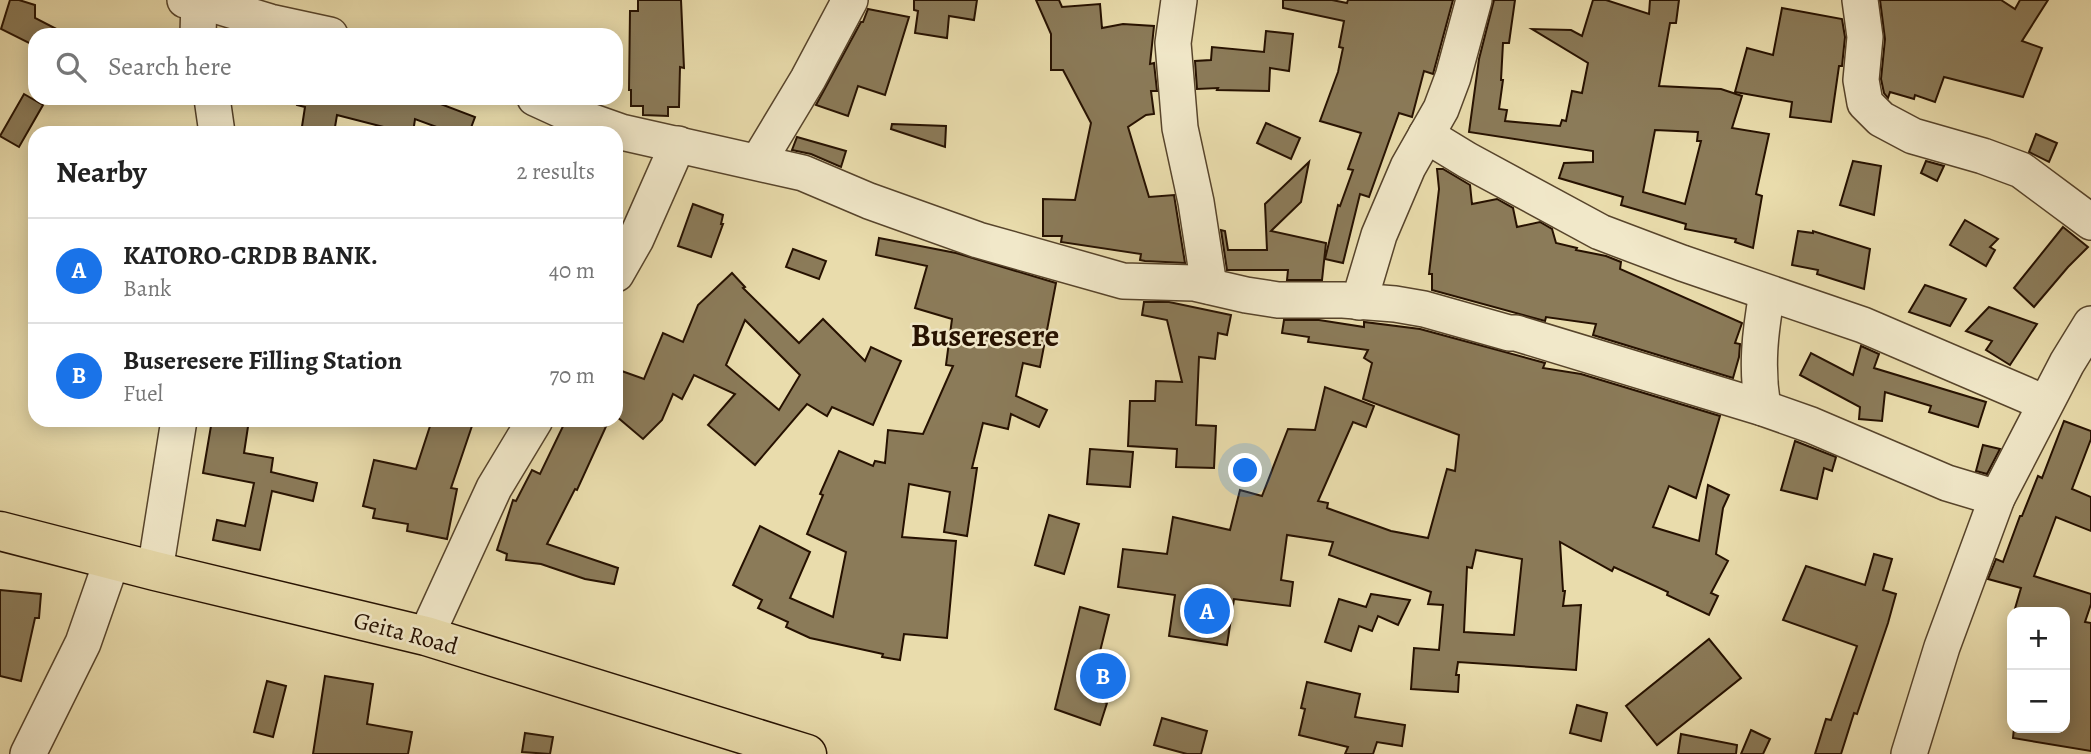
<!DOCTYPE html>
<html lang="en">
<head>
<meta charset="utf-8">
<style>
  body { margin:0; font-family:Alegreya,serif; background:#f6f6f6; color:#222 }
  .controls { position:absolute; right:21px; bottom:21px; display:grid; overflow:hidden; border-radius:14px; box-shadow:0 4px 18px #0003 }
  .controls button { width:63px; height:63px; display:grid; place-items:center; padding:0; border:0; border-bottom:2px solid #e0e0e0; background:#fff; color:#222; font:35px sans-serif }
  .you { position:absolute; left:1246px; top:471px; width:24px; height:24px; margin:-18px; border:5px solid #fff; border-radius:50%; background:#1a73e8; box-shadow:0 0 0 10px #1a73e833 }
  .badge { display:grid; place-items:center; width:46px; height:46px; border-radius:50%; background:#1a73e8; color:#fff; font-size:23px; font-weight:700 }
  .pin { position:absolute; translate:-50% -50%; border:4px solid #fff; box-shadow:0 2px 7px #0006 }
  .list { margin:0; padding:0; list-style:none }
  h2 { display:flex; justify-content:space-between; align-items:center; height:91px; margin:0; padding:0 28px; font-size:30px }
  h2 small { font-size:23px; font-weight:400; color:#767676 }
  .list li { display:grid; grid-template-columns:46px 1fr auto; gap:21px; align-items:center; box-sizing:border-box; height:105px; padding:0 28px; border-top:2px solid #e0e0e0 }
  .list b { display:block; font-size:26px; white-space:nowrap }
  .list p { margin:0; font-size:23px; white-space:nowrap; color:#767676 }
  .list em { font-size:23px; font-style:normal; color:#767676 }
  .icon { flex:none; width:38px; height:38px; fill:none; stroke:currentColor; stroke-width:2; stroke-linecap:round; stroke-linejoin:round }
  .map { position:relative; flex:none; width:2091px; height:754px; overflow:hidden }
  .search { position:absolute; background:#fff; box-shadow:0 4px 18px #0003; left:28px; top:28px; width:595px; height:77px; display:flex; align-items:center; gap:18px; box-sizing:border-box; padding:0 24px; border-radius:21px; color:#767676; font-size:26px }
  .panel { position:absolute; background:#fff; box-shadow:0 4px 18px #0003; left:28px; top:126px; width:595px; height:301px; border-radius:21px }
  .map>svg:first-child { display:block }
</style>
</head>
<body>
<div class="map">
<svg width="2091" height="754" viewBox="0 0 2091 754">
  <rect width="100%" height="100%" fill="#e9dcac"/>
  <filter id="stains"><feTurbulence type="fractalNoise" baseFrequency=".00286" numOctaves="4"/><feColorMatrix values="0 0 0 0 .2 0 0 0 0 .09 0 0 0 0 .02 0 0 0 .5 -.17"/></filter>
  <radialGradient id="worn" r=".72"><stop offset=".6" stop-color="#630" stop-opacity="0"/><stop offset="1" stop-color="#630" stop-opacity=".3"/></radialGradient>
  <!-- building -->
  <g fill="#8b7b59" stroke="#261100" stroke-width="2" fill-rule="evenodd">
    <path d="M10 0H19L35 5V18L68 35H35V46L1 29Z"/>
    <path d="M638 0H681L684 68 680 67 679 107H668V116L643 115V106H631V90H629L630 11H638Z"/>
    <path d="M914 0H977L974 20 949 16 947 38 915 33 918 11 914 10Z"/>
    <path d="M1036 0H1059L1062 7 1100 4 1102 28 1123 24 1154 26 1150 64 1154 63 1157 91H1151L1154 114 1146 115 1128 127 1149 197 1174 195 1185 263 1145 261 1140 260 1141 254 1061 242 1062 236H1043V199L1075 200 1091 123 1063 70H1051V34Z"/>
    <path d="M1283 0H1332L1347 3 1348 0H1453L1433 74 1424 71 1412 117 1399 113 1369 197 1360 194 1343 263 1325 259 1338 205 1340 206 1353 170 1348 169 1361 133 1320 121 1338 72 1343 48 1339 47 1344 21 1283 8Z"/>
    <path d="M1494 0H1515L1509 43H1503L1501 80H1503L1499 109 1507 110 1505 121 1560 126 1562 120 1566 121 1572 91 1582 93 1588 63 1532 29 1571 30 1582 36 1593 0H1606L1649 14 1650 0H1679L1676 23H1670L1659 86 1721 89 1742 96 1732 128 1769 134 1756 194 1762 196 1753 248 1735 242 1736 239 1685 229 1686 224 1621 205 1623 197 1559 178 1564 163 1593 162V151L1469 132 1479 59ZM1655 130 1698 132 1697 141H1701L1685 204 1643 192Z"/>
    <path d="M1880 0H2001L2015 9 2020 0H2048L2022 41 2042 48 2023 97 1944 77 1935 102 1915 95 1914 99 1890 92 1888 98 1884 93 1881 79 1885 39Z"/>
    <path d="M1782 8 1842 19 1845 37 1842 66H1839L1831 122 1790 117 1792 102 1735 92 1747 48 1773 55Z"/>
    <path d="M868 9 909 17 885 95 858 86 848 116 816 105 861 22H863Z"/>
    <path d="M1266 31 1293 34 1289 71 1270 68 1269 91 1217 90 1218 88 1197 89 1195 61 1211 60 1212 47 1264 52Z"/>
    <path d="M24 94 43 105 19 147 0 136Z"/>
    <path d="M298 98H425L475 117 469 133H453L415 119 413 133H407L337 115 334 133H301L305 107 297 105Z"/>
    <path d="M1266 123 1300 138 1291 159 1257 143Z"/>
    <path d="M892 124 946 126 945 147 891 129Z"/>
    <path d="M2036 134 2057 143 2049 162 2029 152Z"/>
    <path d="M797 137 846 151 841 167 811 154 792 150Z"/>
    <path d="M1853 161 1881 166 1874 215 1840 205Z"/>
    <path d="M1926 161 1944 166 1937 181 1921 173Z"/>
    <path d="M1309 162 1301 202 1271 231 1326 243 1322 280H1287L1288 270H1227L1221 230 1225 231 1228 250H1267L1265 204Z"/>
    <path d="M1437 169H1443L1470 185 1472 204 1497 199 1513 208 1517 227 1540 222 1552 229 1556 243 1577 248 1576 250 1606 256 1621 262 1620 269 1742 323 1735 343 1740 344 1739 357 1733 378 1593 335 1596 324 1546 317 1545 321 1432 290V274H1429L1439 189Z"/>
    <path d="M693 204 723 215 721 224H723L711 257 678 246Z"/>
    <path d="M1965 220 1998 239 1990 247 1995 250 1986 266 1950 245Z"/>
    <path d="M2063 227 2088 247 2068 267 2034 307 2014 288Z"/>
    <path d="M1798 231 1813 233V231L1870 249 1864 289 1817 274 1818 270 1792 265Z"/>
    <path d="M879 238 956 253 1056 283 1040 367 1023 363 1016 396 1047 410 1039 427 1011 414 1008 429 983 423 972 468H977L967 536 944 532 950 492 909 484 902 537 956 541 947 638 904 634 900 660 882 657 883 654 810 638 786 627 788 622 758 608 762 600 733 585 760 526 810 552 790 598 833 617 846 552 807 534 823 495 820 494 839 451 873 466 875 461 885 463 888 430 923 434 953 366 946 365 952 319 915 308 927 266 876 255Z"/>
    <path d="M793 249 826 261 819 279 786 267Z"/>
    <path d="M732 273 745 287 743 288 799 343 823 319 865 361 871 347 901 361 873 425 832 407 827 416 807 404 755 465 708 425 735 394 694 375 682 399 673 394 662 420 643 439 616 416V369L644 379 663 333 683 342 698 305ZM745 320 800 375 779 410 726 365Z"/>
    <path d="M1925 285 1966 299 1950 326 1909 312Z"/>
    <path d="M1144 302H1169L1231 315 1227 335 1218 333 1215 359 1199 357 1196 425 1216 426 1214 468 1176 467 1177 449 1128 446 1130 401H1155L1156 381 1182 382 1167 320 1142 315Z"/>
    <path d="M1989 307 2037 324 2010 365 1986 350 1992 341 1966 331Z"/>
    <path d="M1284 320H1319L1364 327V322L1420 329 1545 363 1543 368 1581 374 1720 416 1696 498 1669 486 1653 527 1699 541 1708 485 1729 495 1723 508 1716 554 1728 561 1711 593 1718 596 1709 615 1667 595 1668 592 1614 567 1612 571 1560 542 1563 591H1565L1563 606 1581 605 1576 670 1458 662 1456 675H1459L1458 692 1411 689 1414 648 1439 650 1443 605 1428 604 1431 592 1329 555 1333 542 1287 535 1281 580 1293 582 1290 606 1234 599 1227 645 1169 636 1175 595 1118 587 1123 549 1167 554 1173 517 1230 530 1240 490 1262 496 1288 429 1315 430 1325 387 1374 406 1366 427 1353 422 1318 501 1328 503 1327 508 1391 531 1428 538 1447 469 1455 471 1459 435 1363 399 1372 363 1364 358 1368 350 1308 342 1309 337 1282 333ZM1476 550 1522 559 1514 635 1464 632 1467 567 1472 568Z"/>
    <path d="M1861 346 1879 354 1874 368 1986 402 1978 427 1929 412 1931 406 1885 392 1882 421 1859 419 1860 407 1800 375 1811 353 1853 375Z"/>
    <path d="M212 420H249L244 453 273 458 271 472 317 483 313 501 272 491 260 550 213 540 217 520 245 526 254 483 203 473Z"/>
    <path d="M432 420H463L473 423 451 488 457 489 447 539 407 531 408 524 373 518 375 509 363 506 374 460 416 469Z"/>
    <path d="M566 420H609L577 490 575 489 547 544 618 568 614 584 585 579 541 564 506 560 507 554 497 550 513 500 516 501 532 470 540 474Z"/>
    <path d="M2064 421 2091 431V439L2072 489 2091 497V531L2056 517 2034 576 2091 594V604L2085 622 2091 623V751L2013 738 2014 728H2065V612H2014L2021 588 1988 579 1996 559 2003 562 2020 516H2022L2038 476 2042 478Z"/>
    <path d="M1795 441 1836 457 1832 471 1824 468 1817 499 1781 490Z"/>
    <path d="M1983 445 2000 449 1987 474 1976 471Z"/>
    <path d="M1090 449 1133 452 1130 487 1087 484Z"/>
    <path d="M1049 515 1079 524 1064 574 1035 565Z"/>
    <path d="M1874 554 1892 559 1883 590 1896 594 1888 623 1857 714 1854 713 1841 754H1815L1826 719 1831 720 1857 646 1783 620 1806 566 1865 585Z"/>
    <path d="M0 590 41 594 39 618H35L21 681 0 676Z"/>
    <path d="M1371 594 1410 600 1398 625 1378 616 1372 631 1359 626 1351 651 1325 642 1339 599 1366 607Z"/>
    <path d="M1080 607 1109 615 1089 696 1107 703 1100 725 1055 709Z"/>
    <path d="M1709 639 1741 678 1657 745 1626 706Z"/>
    <path d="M325 676 373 684 367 724 412 732 408 754H313Z"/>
    <path d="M267 681 286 686 273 737 254 732Z"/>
    <path d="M1307 682 1360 694 1355 717 1405 725 1402 746 1377 742 1373 754H1345L1348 747 1299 735 1305 709 1301 708Z"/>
    <path d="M1577 705 1607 713 1601 741 1570 733Z"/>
    <path d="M1162 718 1207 731 1201 754H1187L1154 745Z"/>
    <path d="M1751 730 1770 739 1763 754H1741Z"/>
    <path d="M525 733 553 737 550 754 522 752Z"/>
    <path d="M1681 734 1737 745 1736 754H1678Z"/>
  </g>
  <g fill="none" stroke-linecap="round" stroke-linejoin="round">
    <!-- minor casing -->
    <g stroke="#57442b" stroke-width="38">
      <g id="minor">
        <path d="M185 0H198L270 22 330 35"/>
        <path d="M1179 0 1173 43 1180 128 1196 202 1209 286"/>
        <path d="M1860 0 1865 37 1861 80 1865 103 1881 119 1913 136 1983 156 2021 170 2091 222"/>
        <path d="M198 35 199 0"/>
        <path d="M212 98 217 133"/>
        <path d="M535 98 570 114 621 132 803 173 869 201 978 240 1123 281 1194 283 1246 295 1278 300H1343L1395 304 1424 309 1509 333H1516L1763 408 1811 425 1947 483 1997 498"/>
        <path d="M1426 135 1467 160 1600 232 1682 263 1863 325 2045 403"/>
        <path d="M758 162 808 79 850 0"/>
        <path d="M616 274 636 239 678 144"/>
        <path d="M1359 302 1379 235 1408 167 1441 109 1453 77 1474 0"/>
        <path d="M1763 408C1756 367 1760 333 1767 293"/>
        <path d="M155 571 179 420"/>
        <path d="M426 636 494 488 535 420"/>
        <path d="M28 754 83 643 112 560"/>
        <path d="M1909 754 1942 647 1997 498 2067 363 2091 324"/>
      </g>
    </g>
    <!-- highway casing -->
    <g stroke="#261100" stroke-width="41">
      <path id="highway" d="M0 531 155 571 426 636 807 754"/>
    </g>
    <!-- minor -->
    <use href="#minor" stroke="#f1e8c9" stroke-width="35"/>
    <!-- highway -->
    <use href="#highway" stroke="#e9dcac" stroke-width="38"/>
  </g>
  <g text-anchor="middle" stroke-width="5" stroke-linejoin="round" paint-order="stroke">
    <!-- street labels -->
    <g font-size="24" fill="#261100" stroke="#f1e8c9">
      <text transform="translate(406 633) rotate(15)" y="8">Geita Road</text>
    </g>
    <!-- district labels -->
    <g font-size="32" font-weight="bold" fill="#261100" stroke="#f1e8c9">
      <text x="985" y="346">Buseresere</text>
    </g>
  </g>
  <rect width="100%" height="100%" filter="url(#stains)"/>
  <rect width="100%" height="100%" fill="url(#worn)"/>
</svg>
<div class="controls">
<button>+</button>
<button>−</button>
</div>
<div class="you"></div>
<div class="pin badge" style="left:1207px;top:611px">A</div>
<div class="pin badge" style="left:1103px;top:676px">B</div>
<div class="search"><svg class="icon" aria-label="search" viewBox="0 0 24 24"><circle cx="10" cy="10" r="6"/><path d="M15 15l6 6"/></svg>Search here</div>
<section class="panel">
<h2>Nearby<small>2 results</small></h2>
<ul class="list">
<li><span class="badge">A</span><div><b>KATORO-CRDB BANK.</b><p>Bank</p></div><em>40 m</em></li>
<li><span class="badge">B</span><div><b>Buseresere Filling Station</b><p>Fuel</p></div><em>70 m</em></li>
</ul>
</section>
</div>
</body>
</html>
